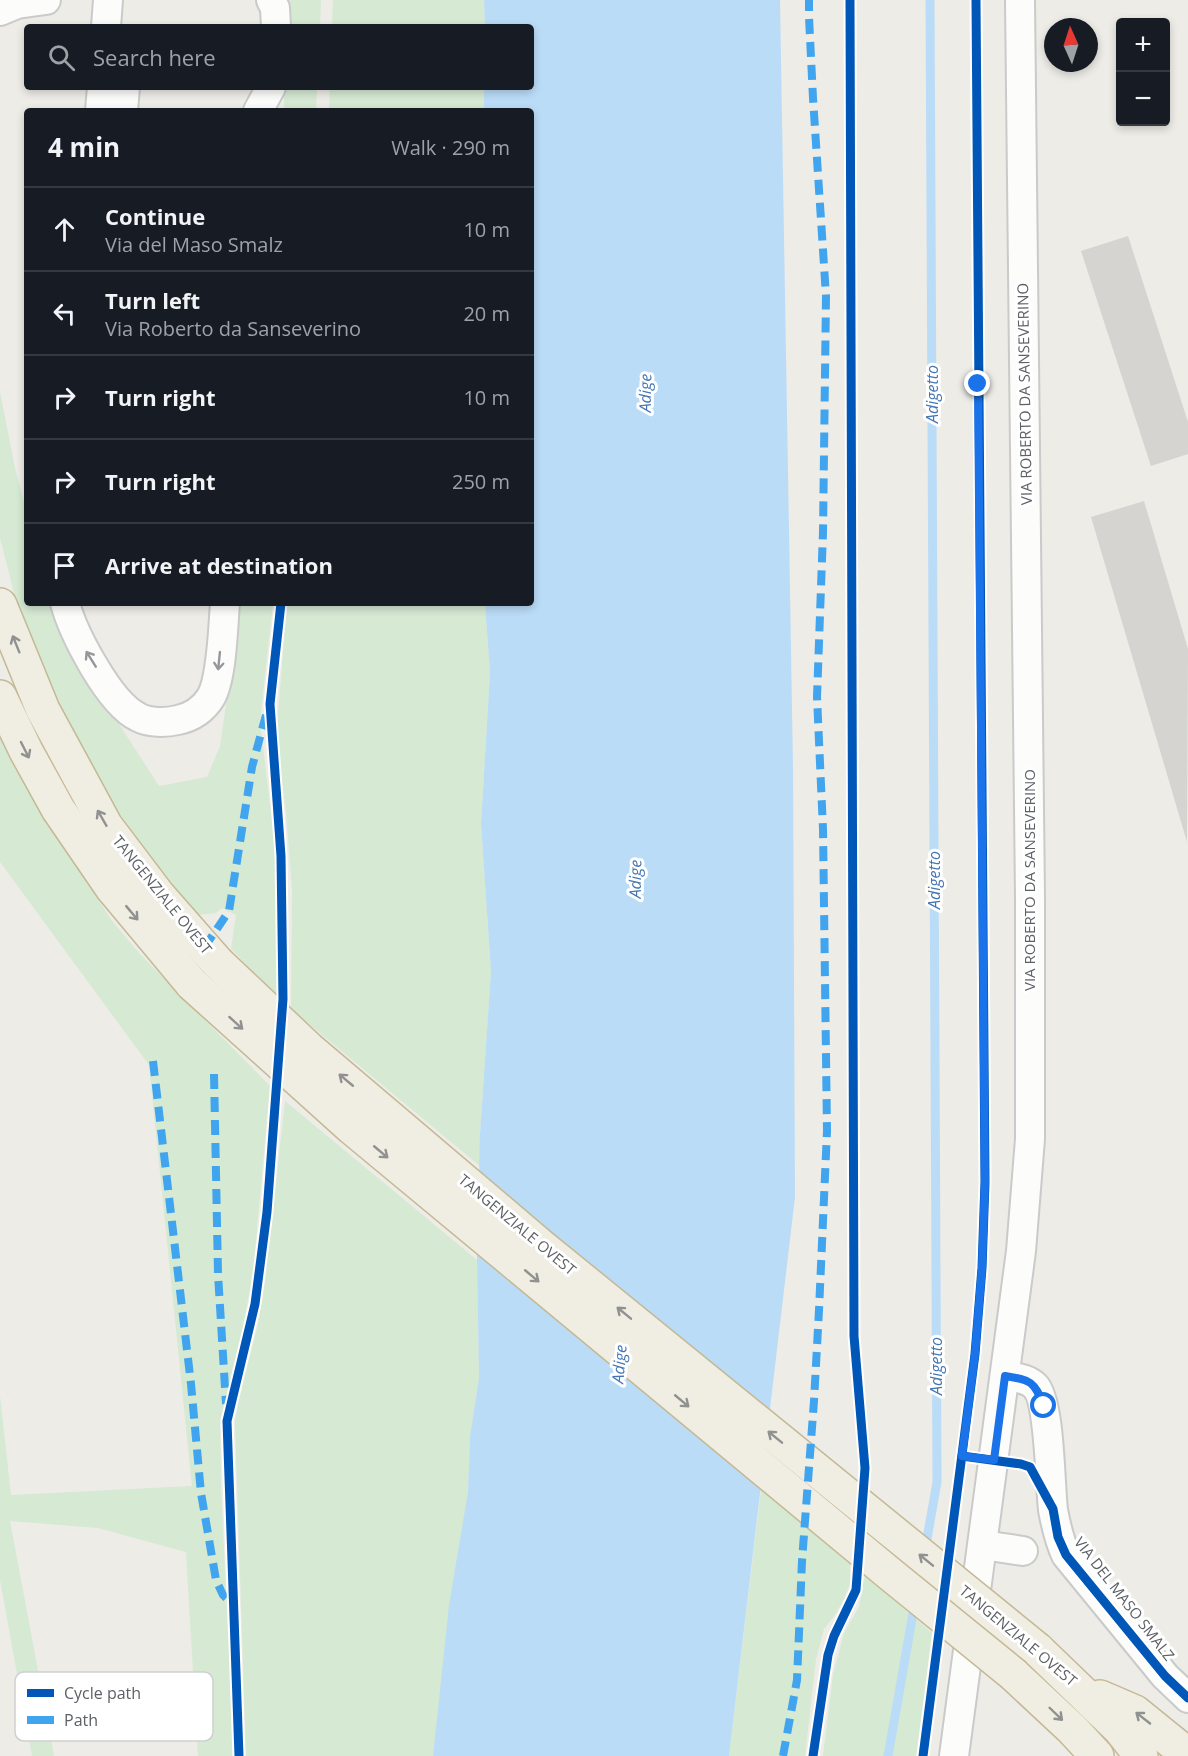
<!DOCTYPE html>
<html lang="en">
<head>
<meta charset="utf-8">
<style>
  body { margin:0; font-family:"Open Sans",sans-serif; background:#20242c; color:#f1f3f6 }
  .controls { position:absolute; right:18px; top:18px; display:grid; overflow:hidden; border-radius:6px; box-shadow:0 3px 9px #0003 }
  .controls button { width:54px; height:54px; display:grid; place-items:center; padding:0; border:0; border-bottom:2px solid #363941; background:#171b24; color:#f1f3f6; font:30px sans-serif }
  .compass { position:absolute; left:1044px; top:18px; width:54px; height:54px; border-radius:50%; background:#171b24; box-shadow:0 3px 9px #0003; rotate:357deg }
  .stop { position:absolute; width:18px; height:18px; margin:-14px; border:4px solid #1a73e8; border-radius:50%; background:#fff }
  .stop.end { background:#1a73e8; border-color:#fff; box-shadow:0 2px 6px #0008 }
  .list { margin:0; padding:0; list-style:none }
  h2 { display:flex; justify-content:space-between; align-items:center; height:78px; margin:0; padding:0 24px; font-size:26px }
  h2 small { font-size:20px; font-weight:400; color:#9ea1a6 }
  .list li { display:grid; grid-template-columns:39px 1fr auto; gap:18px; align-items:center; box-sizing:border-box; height:84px; padding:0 24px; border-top:2px solid #363941 }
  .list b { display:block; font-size:22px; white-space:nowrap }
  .list p { margin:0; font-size:20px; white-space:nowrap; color:#9ea1a6 }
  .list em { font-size:20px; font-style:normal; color:#9ea1a6 }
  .icon { flex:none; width:33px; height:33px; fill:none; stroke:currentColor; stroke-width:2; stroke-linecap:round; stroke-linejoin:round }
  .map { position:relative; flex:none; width:1188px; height:1756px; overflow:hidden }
  .search { position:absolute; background:#171b24; box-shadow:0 3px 9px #0003; left:24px; top:24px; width:510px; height:66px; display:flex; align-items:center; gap:15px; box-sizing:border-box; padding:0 21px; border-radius:6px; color:#9ea1a6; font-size:22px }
  .panel { position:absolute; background:#171b24; box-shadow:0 3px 9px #0003; left:24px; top:108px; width:510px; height:498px; border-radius:6px }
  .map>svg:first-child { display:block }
</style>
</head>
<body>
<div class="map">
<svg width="1188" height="1756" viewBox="0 0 1188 1756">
  <rect width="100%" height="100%" fill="#edece7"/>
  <!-- green -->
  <g fill="#d5e9d3">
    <path d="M286 0H321L320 27H286Z"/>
    <path d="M333 0H484L485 27H332Z"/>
    <path d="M284 87H317L316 111H284Z"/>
    <path d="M330 87H484V111H329Z"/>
    <path d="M0 392 15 468 27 513V603H57L92 682 159 786 207 777 220 746 241 603H273L260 721 276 856 277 995 231 949 236 915 222 908 216 913 198 915 168 880 139 842 100 784 65 723 20 616 0 538Z"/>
    <path d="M287 603H485L490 673 481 824 491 971 480 1134V1166L291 1009 292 891 286 811 276 739Z"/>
    <path d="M0 738 16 770 112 921 140 954 270 1086 253 1273 238 1353 220 1421 221 1487 234 1756H198L186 1552 98 1528 10 1521 54 1756H32L0 1580V1396L11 1495 192 1486 149 1065 0 862Z"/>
    <path d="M285 1101 477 1260 479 1378 470 1436 468 1492 433 1756H246L235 1422 238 1404 258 1324 265 1282Z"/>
    <path d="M761 1490 850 1563V1584L844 1599 835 1615 824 1629 816 1659 805 1756H729Z"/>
    <path d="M865 1575 932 1633 916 1756H823L833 1675 844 1633 859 1607Z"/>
  </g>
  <!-- water -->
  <path fill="#bbdcf7" d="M484 0H780L793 767 795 1197 729 1756H433L449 1605 468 1492 470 1436 479 1378 477 1260 480 1134 491 971 481 824 490 673 485 603H531V111H484V87H531V27H485Z"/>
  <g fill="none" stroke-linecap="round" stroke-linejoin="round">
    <!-- stream -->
    <g stroke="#bbdcf7" stroke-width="9">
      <path d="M925 1550 937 1482 930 0"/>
      <path d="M888 1756 915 1602"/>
    </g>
  </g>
  <!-- building -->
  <g fill="#d5d4d1">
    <path d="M1128 236 1188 422V454L1151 466 1081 251Z"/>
    <path d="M1144 501 1188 649 1187 842 1091 517Z"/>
  </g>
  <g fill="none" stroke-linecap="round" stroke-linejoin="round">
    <!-- minor casing -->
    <g stroke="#cacaca" stroke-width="32">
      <g id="minor">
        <path d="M271 0 275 8 276 27"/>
        <path d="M0 11 17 4 46 0"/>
        <path d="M106 27 108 0"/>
        <path d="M100 111 102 87"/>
        <path d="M123 111 125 87"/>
        <path d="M258 111 271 87"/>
        <path d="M65 603C73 633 109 703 138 717 149 723 165 723 178 720 192 717 203 710 211 697 222 678 223 627 225 603"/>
        <path d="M1005 1376C1016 1378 1027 1378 1035 1386 1050 1401 1050 1485 1053 1510 1056 1526 1059 1540 1066 1555L1165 1676 1188 1698"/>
        <path d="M983 1545 1023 1551"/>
        <path d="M954 1756 1021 1251 1030 1139V898L1020 0"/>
      </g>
    </g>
    <!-- highway casing -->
    <g stroke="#c5b894" stroke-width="36">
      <g id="highway">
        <path d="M0 605 43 710 106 826 159 896 217 962"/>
        <path d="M0 697 26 751 58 809 112 888 192 984"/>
        <path d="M1037 1649 1120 1729 1141 1756"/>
        <path d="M1013 1674 1072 1729 1097 1756"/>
        <path d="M1100 1697 1135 1712 1188 1755"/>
      </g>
    </g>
    <!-- minor -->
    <use href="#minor" stroke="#fcfcfb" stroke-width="28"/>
    <!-- highway -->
    <use href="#highway" stroke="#f0ede2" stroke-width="33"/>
    <!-- highway-bridge casing -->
    <g stroke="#c5b894" stroke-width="36" stroke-linecap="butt">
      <g id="highway-bridge">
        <path d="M217 962 309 1049 541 1246 1037 1649"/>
        <path d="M192 984 352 1128 890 1574 1013 1674"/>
      </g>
    </g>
    <!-- highway-bridge -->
    <use href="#highway-bridge" stroke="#f0ede2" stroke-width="33"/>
    <!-- quiet -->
    <g stroke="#40a5ee" stroke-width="8" stroke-dasharray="15 8" stroke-linecap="butt">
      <path d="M204 948 229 911 252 767 266 715"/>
      <path d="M153 1061 191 1384 201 1493 216 1580 223 1595 233 1605"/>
      <path d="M214 1074 218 1274 226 1404"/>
      <path d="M783 1756 797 1680 802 1561 814 1401 819 1310 827 1131 823 829 817 697 823 532 826 296 813 98 809 17V0"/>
    </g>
    <!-- cycleway casing -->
    <g stroke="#fff" stroke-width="13">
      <g id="cycleway">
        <path d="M962 1456 1021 1464 1030 1467 1053 1509 1058 1537 1066 1555 1165 1676 1188 1698"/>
        <path d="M239 1756 227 1421 255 1304 267 1212 283 999 281 856 270 704 281 603"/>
        <path d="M813 1756 828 1655 834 1636 856 1590 865 1468 854 1336 850 0"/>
        <path d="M923 1756 975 1354 982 1268 985 1182 976 0"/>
      </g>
    </g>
    <!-- cycleway -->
    <use href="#cycleway" stroke="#0057b8" stroke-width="9"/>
  </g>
  <!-- one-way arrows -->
  <defs><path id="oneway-shaft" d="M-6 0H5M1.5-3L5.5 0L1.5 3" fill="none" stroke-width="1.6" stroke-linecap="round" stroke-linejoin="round" transform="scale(1.5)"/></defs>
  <g stroke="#909291">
    <use href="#oneway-shaft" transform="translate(16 644) rotate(-112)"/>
    <use href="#oneway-shaft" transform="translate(25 750) rotate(63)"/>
    <use href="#oneway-shaft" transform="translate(102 818) rotate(-120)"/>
    <use href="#oneway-shaft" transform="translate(132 913) rotate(50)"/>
    <use href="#oneway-shaft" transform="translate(236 1023) rotate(42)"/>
    <use href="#oneway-shaft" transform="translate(346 1080) rotate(-140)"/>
    <use href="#oneway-shaft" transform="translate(381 1152) rotate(40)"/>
    <use href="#oneway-shaft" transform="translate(532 1276) rotate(40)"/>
    <use href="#oneway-shaft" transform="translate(624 1313) rotate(-141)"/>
    <use href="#oneway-shaft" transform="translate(682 1401) rotate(40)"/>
    <use href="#oneway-shaft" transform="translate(775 1437) rotate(-141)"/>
    <use href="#oneway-shaft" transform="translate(926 1560) rotate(-141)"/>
    <use href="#oneway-shaft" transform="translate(1056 1714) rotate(44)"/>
    <use href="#oneway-shaft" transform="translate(1143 1718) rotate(-142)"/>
  </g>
  <g stroke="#95979a">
    <use href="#oneway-shaft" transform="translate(91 659) rotate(-122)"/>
    <use href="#oneway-shaft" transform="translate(219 661) rotate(96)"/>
  </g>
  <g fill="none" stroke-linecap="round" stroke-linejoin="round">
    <!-- route -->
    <path stroke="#1a73e8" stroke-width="8" d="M978 384 985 1182 982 1268 975 1354 962 1456 994 1460 1005 1376C1031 1380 1034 1381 1044 1406"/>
  </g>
  <g text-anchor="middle" stroke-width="6" stroke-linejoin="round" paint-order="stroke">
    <!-- street labels -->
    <g font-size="15" fill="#5d6166" stroke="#fff">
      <text transform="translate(1025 394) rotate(-91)" y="5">VIA ROBERTO DA SANSEVERINO</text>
      <text transform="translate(1030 880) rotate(-90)" y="5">VIA ROBERTO DA SANSEVERINO</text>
      <text transform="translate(162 895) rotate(51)" y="5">TANGENZIALE OVEST</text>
      <text transform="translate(517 1225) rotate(40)" y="5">TANGENZIALE OVEST</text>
      <text transform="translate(1124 1599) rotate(52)" y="5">VIA DEL MASO SMALZ</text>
      <text transform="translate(1018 1636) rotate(40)" y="5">TANGENZIALE OVEST</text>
    </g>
    <!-- water labels -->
    <g font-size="16" font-style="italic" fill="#4275b1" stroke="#fff">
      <text transform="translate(645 393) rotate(-89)" y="6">Adige</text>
      <text transform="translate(932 394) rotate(-90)" y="6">Adigetto</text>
      <text transform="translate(635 879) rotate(-89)" y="6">Adige</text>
      <text transform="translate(934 880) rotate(-90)" y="6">Adigetto</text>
      <text transform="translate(619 1364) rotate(-85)" y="6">Adige</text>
      <text transform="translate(936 1366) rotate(-90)" y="6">Adigetto</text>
    </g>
  </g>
  <!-- legend -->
  <rect x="15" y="1672" width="198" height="69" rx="9" fill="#fff" stroke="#ced0d1" stroke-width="1.5"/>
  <rect x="27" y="1689" width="27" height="8" fill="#0057b8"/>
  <rect x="27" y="1716" width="27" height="8" fill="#40a5ee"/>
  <g font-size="16" fill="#5d6166">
    <text x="64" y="1699">Cycle path</text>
    <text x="64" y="1726">Path</text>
  </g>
</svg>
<div class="controls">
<button>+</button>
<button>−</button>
</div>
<svg class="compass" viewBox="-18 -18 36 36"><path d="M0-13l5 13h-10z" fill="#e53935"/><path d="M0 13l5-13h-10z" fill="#9ea1a6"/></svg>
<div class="stop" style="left:1044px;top:1406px"></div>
<div class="stop end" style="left:978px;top:384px"></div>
<div class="search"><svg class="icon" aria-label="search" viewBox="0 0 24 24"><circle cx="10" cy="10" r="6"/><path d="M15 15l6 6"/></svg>Search here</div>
<section class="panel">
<h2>4 min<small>Walk · 290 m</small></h2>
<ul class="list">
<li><svg class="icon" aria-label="ahead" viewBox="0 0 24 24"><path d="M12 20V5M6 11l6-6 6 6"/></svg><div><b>Continue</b><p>Via del Maso Smalz</p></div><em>10 m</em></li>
<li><svg class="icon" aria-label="left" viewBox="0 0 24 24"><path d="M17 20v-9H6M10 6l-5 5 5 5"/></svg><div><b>Turn left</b><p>Via Roberto da Sanseverino</p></div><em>20 m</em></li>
<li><svg class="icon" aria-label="right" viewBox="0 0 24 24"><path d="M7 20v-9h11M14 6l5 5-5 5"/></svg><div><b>Turn right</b></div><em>10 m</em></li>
<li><svg class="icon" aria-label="right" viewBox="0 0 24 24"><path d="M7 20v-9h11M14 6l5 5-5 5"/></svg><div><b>Turn right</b></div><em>250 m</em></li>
<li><svg class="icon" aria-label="arrive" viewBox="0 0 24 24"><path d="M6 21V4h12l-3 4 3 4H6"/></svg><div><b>Arrive at destination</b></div></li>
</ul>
</section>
</div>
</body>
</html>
